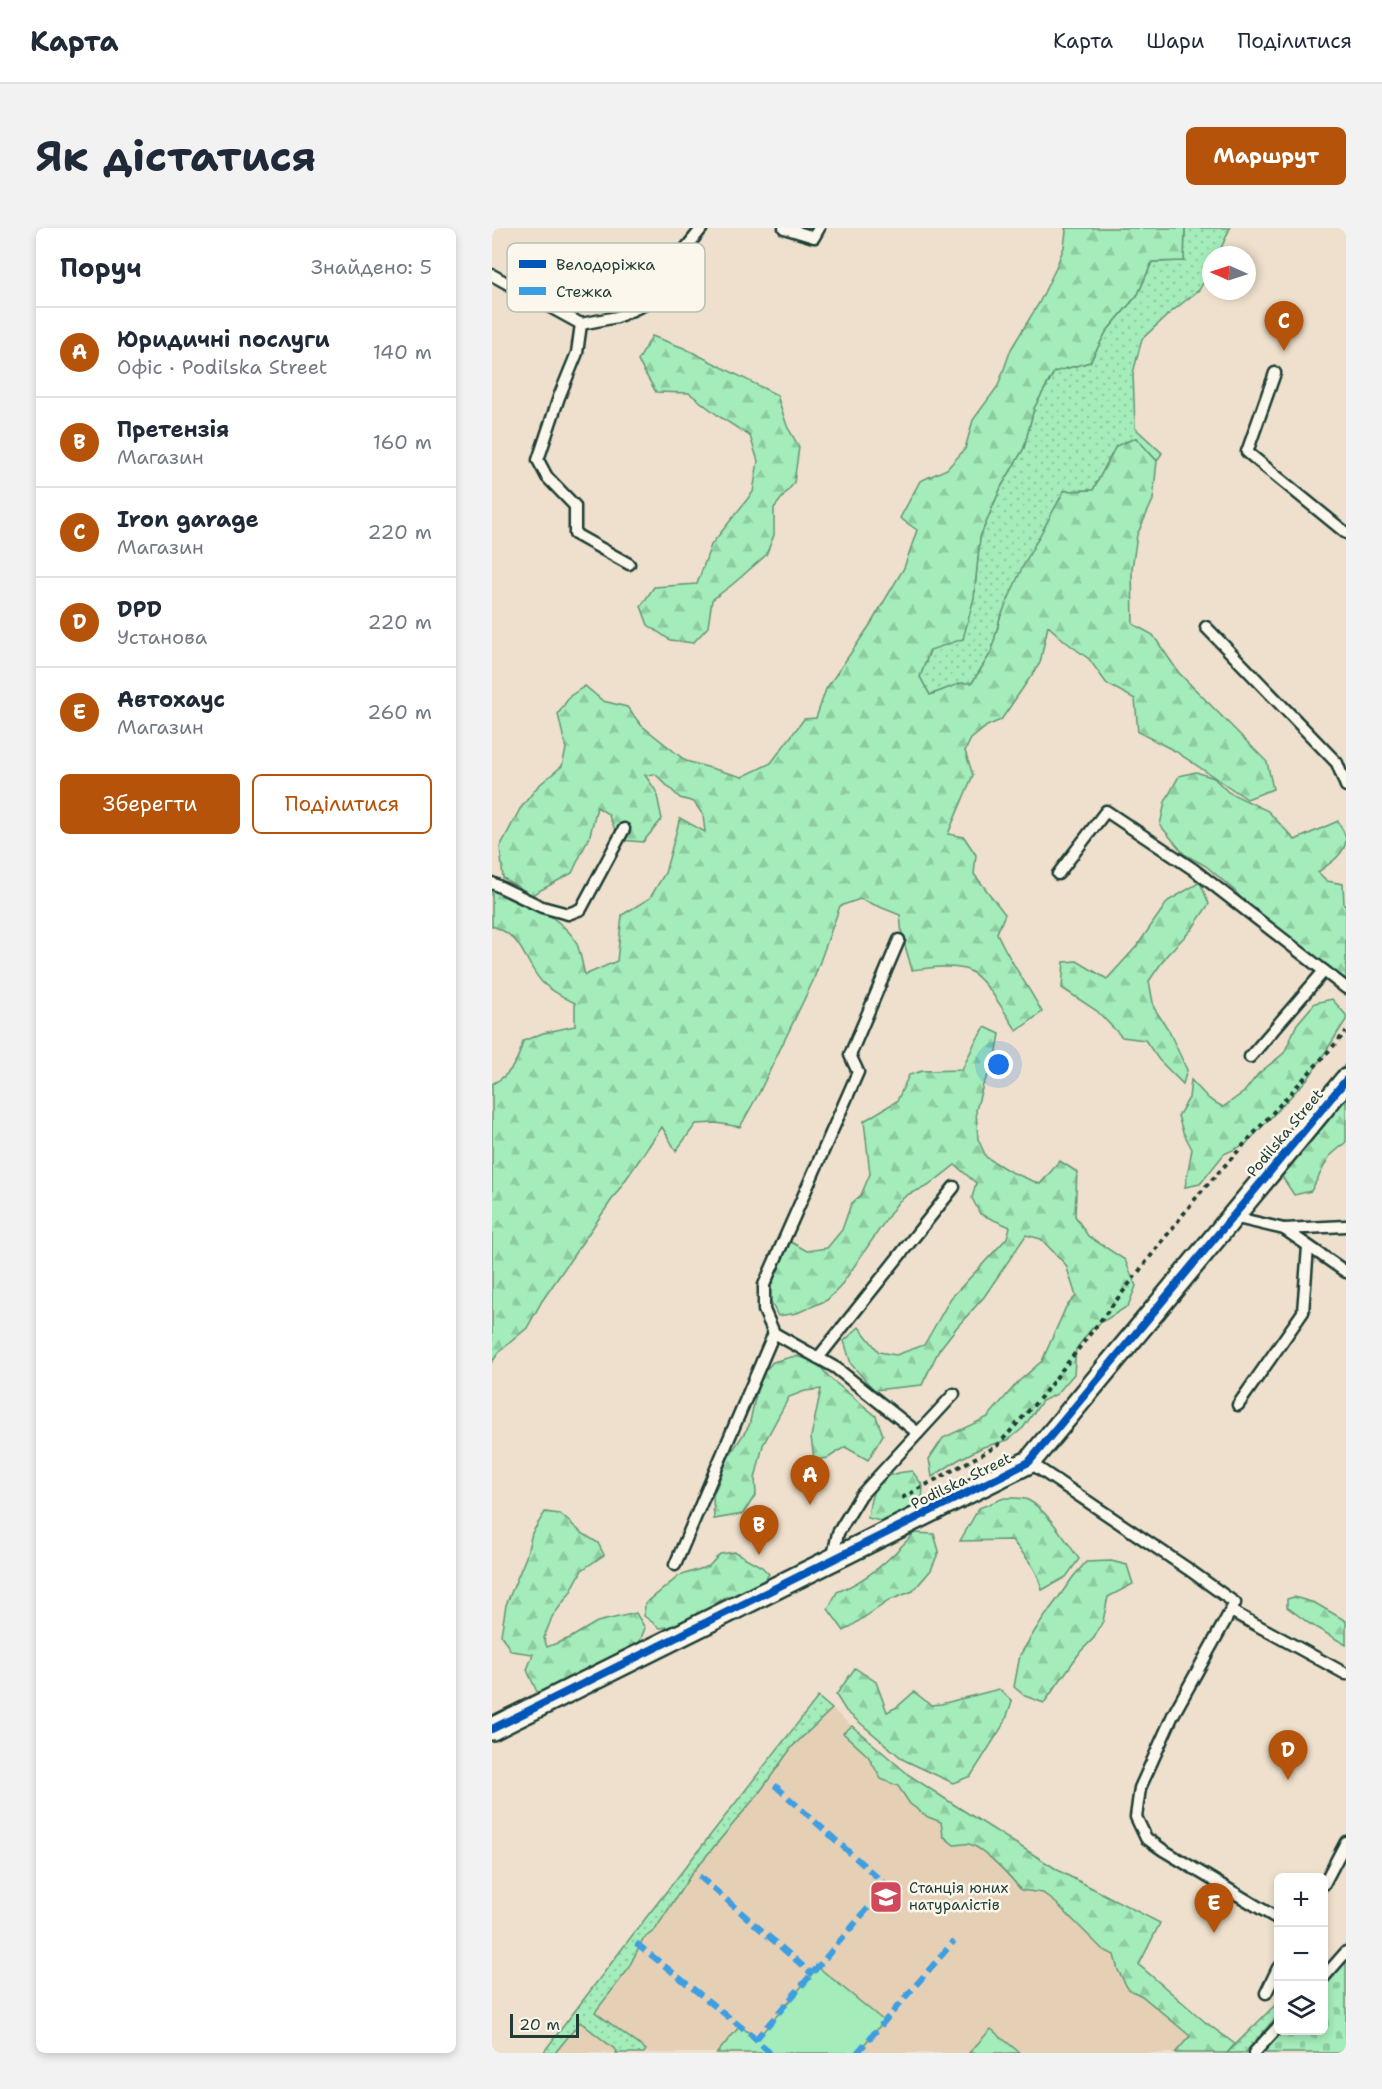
<!DOCTYPE html>
<html lang="uk">
<head>
<meta charset="utf-8">
<style>
  body { margin:0; font-family:"Shantell Sans",sans-serif; background:#f2f2f3; color:#1f2937 }
  .controls { position:absolute; right:18px; bottom:18px; display:grid; overflow:hidden; border-radius:9px; box-shadow:0 3px 9px #0003 }
  .controls button { width:54px; height:54px; display:grid; place-items:center; padding:0; border:0; border-bottom:2px solid #e0e1e3; background:#fff; color:#1f2937; font:30px sans-serif }
  .compass { position:absolute; left:710px; top:18px; width:54px; height:54px; border-radius:50%; background:#fff; box-shadow:0 3px 9px #0003; rotate:273deg }
  .scale { position:absolute; left:18px; bottom:15px; width:69px; box-sizing:border-box; padding-left:6px; border:3px solid #1f3d34; border-top:0; font-size:16px; line-height:21px; white-space:nowrap; color:#1f3d34; -webkit-text-stroke:4px #fbf7ec; paint-order:stroke }
  .you { position:absolute; left:507px; top:837px; width:21px; height:21px; margin:-15px; border:4px solid #fff; border-radius:50%; background:#1a73e8; box-shadow:0 0 0 9px #1a73e833 }
  .badge { display:grid; place-items:center; width:39px; height:39px; border-radius:50%; background:#b45309; color:#fff; font-size:20px; font-weight:700 }
  .pin { position:absolute; translate:-50% -50px; filter:drop-shadow(0 2px 3px #0008) }
  .pin::after { content:''; position:absolute; top:32px; width:21px; height:18px; background:inherit; clip-path:polygon(0 0,100% 0,50% 100%) }
  .list { margin:0; padding:0; list-style:none }
  h2 { display:flex; justify-content:space-between; align-items:center; height:78px; margin:0; padding:0 24px; font-size:26px }
  h2 small { font-size:20px; font-weight:400; color:#747a83 }
  .list li { display:grid; grid-template-columns:39px 1fr auto; gap:18px; align-items:center; box-sizing:border-box; height:90px; padding:0 24px; border-top:2px solid #e0e1e3 }
  .list b { display:block; font-size:22px; white-space:nowrap }
  .list p { margin:0; font-size:20px; white-space:nowrap; color:#747a83 }
  .list em { font-size:20px; font-style:normal; color:#747a83 }
  .actions { display:flex; gap:12px; padding:18px 24px }
  .actions a { flex:1; padding:14px 0; border:2px solid #b45309; border-radius:9px; text-align:center; font-size:21px; color:#b45309 }
  .actions .main { background:#b45309; color:#fff }
  .icon { flex:none; width:33px; height:33px; fill:none; stroke:currentColor; stroke-width:2; stroke-linecap:round; stroke-linejoin:round }
  .map { position:relative; flex:none; width:854px; height:1825px; overflow:hidden; border-radius:9px }
  header { display:flex; align-items:center; gap:36px; box-sizing:border-box; height:84px; padding:0 30px; background:#fff; border-bottom:2px solid #e0e1e3 }
  header strong { font-size:28px }
  nav { display:flex; gap:33px; margin-inline-start:auto; font-size:21px }
  .intro { display:flex; align-items:center; justify-content:space-between; box-sizing:border-box; height:144px; padding:0 36px }
  h1 { margin:0; font-size:42px }
  .button { padding:15px 27px; border-radius:9px; background:#b45309; color:#fff; font-size:21px; font-weight:700 }
  main { display:flex; gap:36px; padding:0 36px }
  aside { flex:1; background:#fff; border-radius:9px; box-shadow:0 3px 9px #0003 }
  .map>svg:first-child { display:block }
</style>
</head>
<body>
<header>
<strong>Карта</strong>
<nav><a>Карта</a><a>Шари</a><a>Поділитися</a></nav>
</header>
<div class="intro"><h1>Як дістатися</h1><a class="button">Маршрут</a></div>
<main>
<aside>
<h2>Поруч<small>Знайдено: 5</small></h2>
<ul class="list">
<li><span class="badge">A</span><div><b>Юридичні послуги</b><p>Офіс · Podilska Street</p></div><em>140 m</em></li>
<li><span class="badge">B</span><div><b>Претензія</b><p>Магазин</p></div><em>160 m</em></li>
<li><span class="badge">C</span><div><b>Iron garage</b><p>Магазин</p></div><em>220 m</em></li>
<li><span class="badge">D</span><div><b>DPD</b><p>Установа</p></div><em>220 m</em></li>
<li><span class="badge">E</span><div><b>Автохаус</b><p>Магазин</p></div><em>260 m</em></li>
</ul>
<div class="actions"><a class="main">Зберегти</a><a>Поділитися</a></div>
</aside>
<div class="map">
<svg width="854" height="1825" viewBox="0 0 854 1825">
  <defs>
    <pattern id="grass-dots" width="8" height="8" patternUnits="userSpaceOnUse" patternTransform="scale(1.5)"><rect width="8" height="8" fill="#a4ecb9"/><path d="M2 2h.1M6 6h.1" fill="none" stroke="#8dcba0" stroke-width="1.8" stroke-linecap="round"/></pattern>
    <pattern id="forest-firs" width="22" height="20" patternUnits="userSpaceOnUse" patternTransform="scale(1.5)"><rect width="22" height="20" fill="#a4ecb9"/><path d="M5 1l3.5 6h-7zM16 11l3.5 6h-7z" fill="#8dcba0"/></pattern>
    <pattern id="cemetery-stones" width="16" height="16" patternUnits="userSpaceOnUse" patternTransform="scale(1.5)"><rect width="16" height="16" fill="#a4ecb9"/><path d="M2 7V4a2 2 0 0 1 4 0v3zM10 15v-3a2 2 0 0 1 4 0v3z" fill="#8dcba0"/></pattern>
  </defs>
  <rect width="100%" height="100%" fill="#eee0cc"/>
  <filter id="ink" filterUnits="userSpaceOnUse"><feTurbulence type="fractalNoise" baseFrequency=".0167" numOctaves="2"/><feDisplacementMap in="SourceGraphic" scale="12" xChannelSelector="R" yChannelSelector="G"/><feConvolveMatrix kernelMatrix="1 2 1 2 8 2 1 2 1" color-interpolation-filters="sRGB"/></filter>
  <g filter="url(#ink)">
    <!-- built -->
    <path fill="#e5d0b6" d="M326 1469 417 1547 569 1644 668 1695 647 1737 712 1793 683 1825H51L139 1709Z"/>
    <!-- grass -->
    <g fill="url(#grass-dots)" stroke="#629476" stroke-width="1.5">
      <path d="M693 0H738L726 27H719V41L707 62 678 85 650 111 641 145 643 200 670 225 665 233 644 210 624 218 601 262 572 263 508 390 499 425 480 455 469 456 438 467 428 449 438 422 482 370 488 309 509 259 532 220 542 180 563 143 598 134 614 104 646 66 660 34 692 33Z"/>
      <path d="M326 1469 340 1481 300 1519 267 1565 200 1645 163 1702 151 1711 135 1743 103 1784 154 1822 152 1825H124L125 1823 88 1794 63 1825H51L139 1709Z"/>
      <path d="M786 1774V1787L753 1825H735Z"/>
    </g>
    <!-- forest -->
    <g fill="url(#forest-firs)" stroke="#629476" stroke-width="1.5">
      <path d="M573 0H693L692 33 660 34 646 66 614 104 598 134 562 144 542 180 532 220 509 259 488 309 482 370 471 411 438 422 428 449 438 467 469 455H480L499 425 508 390 530 340 572 263 601 262 624 218 644 210 665 233 661 272 645 307 640 341 641 396 661 407 687 445 775 534 781 561 755 571 683 523 646 504 643 471 615 456 597 431 574 414 556 398 548 435 509 492 495 498 479 511 473 523 481 547 456 606 472 609 484 627 482 646 513 686 505 705C517 733 536 757 550 784L525 803C513 786 493 747 473 741 456 737 437 740 420 742L410 707 408 687 368 671 348 678 321 753 267 865 248 899 224 895 204 896 184 923 170 899 50 1073 35 1100 9 1122 0 1134V856C18 848 27 831 31 813L51 805 83 798V775C71 769 59 763 50 754 31 733 32 708 0 698V656C23 665 73 692 84 714 89 724 90 737 93 747L125 733 130 687 158 670 173 645 188 590 213 604 211 587 202 574 188 570 163 546 153 547 164 563 170 591 151 614 128 612 116 586 105 579 98 607 80 645 40 667 11 650 8 619 28 581 46 558 70 538 74 521 66 486 78 468 93 458 111 473 135 479 149 497 194 533 250 549 279 535 312 491 324 490 334 461 378 397 412 340 425 302 408 290 428 253 455 241 473 221 481 192 506 158 519 121 547 75 563 42 572 19 574 3Z"/>
      <path d="M160 108 192 120 285 167 295 198 307 219 302 255 282 280V307L274 327 241 356 220 372 216 399 201 415 178 412 156 397 149 378 162 359 205 356 219 317 261 264 266 233 258 208 228 189 197 165 164 164 146 133Z"/>
      <path d="M704 544 722 550 736 564 776 583 803 612 846 593C849 599 853 605 854 611 854 626 836 637 826 644L835 653 851 656 852 677H854V751L770 694 743 663 714 638 692 626 668 597 673 574 687 548Z"/>
      <path d="M708 654 717 676 700 701 675 727 657 753 662 780 676 801 695 842 691 856 667 832 653 812 630 809 605 783 570 760 572 734 585 733 615 751 645 718 676 673Z"/>
      <path d="M840 771 854 787V792L818 848 754 916 732 926 708 956 693 959 700 921 691 904 686 888 697 870 699 852 717 871 731 879 752 864 766 846 792 825 805 796 823 775Z"/>
      <path d="M493 799 508 806 503 834 491 857 484 882 486 911 494 929 517 943 548 956 568 933 585 944 583 988 596 1008 633 1032 644 1058 636 1078 600 1100 584 1121 582 1146 565 1166 550 1173 531 1200 516 1212 491 1219 466 1232 440 1249 437 1231 451 1210 496 1189 526 1154 550 1133 574 1079 584 1068 574 1037 549 1011 534 1007 492 1069 465 1099 447 1122 430 1157 382 1162 359 1136 352 1113 367 1099 387 1124 404 1127 432 1117 459 1070 515 1010 518 999 488 986 480 970 484 955 463 937 436 958 417 966 406 974 348 1059 335 1072 305 1085 286 1088 277 1070 282 1043 299 1014 315 1023 335 1020 350 1002 359 976 369 967 378 946 372 893 405 873 417 847 430 843 470 842 483 814Z"/>
      <path d="M854 835V914L837 929 819 963 802 967 789 947 844 849Z"/>
      <path d="M303 1128 323 1133 339 1151 384 1188 391 1207 376 1232 353 1219 336 1230 322 1232 319 1209 329 1161 313 1163 297 1169 271 1217 263 1251 264 1266 251 1286 222 1291 221 1268 237 1228 257 1198 268 1148 281 1134Z"/>
      <path d="M420 1243 431 1258 430 1273 412 1285 392 1294 376 1290C380 1257 385 1246 420 1243Z"/>
      <path d="M512 1270C519 1270 530 1269 536 1272 554 1281 575 1314 587 1331L574 1349 550 1362C545 1339 534 1330 520 1312L468 1313 487 1280Z"/>
      <path d="M53 1284 68 1286 90 1305 106 1315 112 1327 90 1342 78 1365 60 1389 52 1410 55 1419 78 1410 105 1394 144 1385 153 1400 146 1418 140 1422 98 1439 62 1461 45 1464 35 1442 41 1426 19 1423 9 1407 14 1377 34 1329 40 1305Z"/>
      <path d="M422 1305 442 1306 447 1323 439 1342 421 1363 398 1372 352 1403 336 1381 345 1364C377 1352 399 1330 422 1305Z"/>
      <path d="M243 1324 270 1339 277 1346 267 1358 242 1369H233L227 1373 220 1385 183 1398 168 1400 152 1388 153 1376 187 1348 217 1338 228 1326Z"/>
      <path d="M619 1333 635 1337 641 1356 616 1369 611 1393 602 1410 589 1423 552 1475 533 1468 522 1459 528 1427 544 1401 581 1349 594 1334Z"/>
      <path d="M802 1369 823 1375 854 1393V1417L818 1396 795 1379V1371Z"/>
      <path d="M363 1440 384 1454 395 1484 405 1479 422 1464 439 1477 449 1476 507 1461 520 1473 513 1494 479 1548 461 1555 412 1532 354 1483 344 1467Z"/>
      <path d="M360 1498 417 1547 461 1576 569 1644 668 1695 647 1737 712 1793 743 1816 735 1825H683L698 1808 650 1768 636 1761 626 1742 622 1727 610 1721 565 1676 551 1665 529 1662C520 1650 491 1619 477 1616 473 1615 466 1617 462 1617L451 1608 449 1594 436 1589 418 1576 406 1558 389 1551 376 1528 351 1505Z"/>
    </g>
    <!-- cemetery -->
    <path fill="url(#cemetery-stones)" stroke="#629476" stroke-width="1.5" d="M854 1733V1825H771L791 1803 832 1802V1758Z"/>
    <!-- green -->
    <g fill="#a4ecb9" stroke="#629476" stroke-width="1.5">
      <path d="M326 1739 392 1793 365 1825H225L248 1798 265 1811Z"/>
      <path d="M499 1801 528 1825H477Z"/>
    </g>
    <g fill="none" stroke-linecap="round" stroke-linejoin="round">
      <!-- lane casing -->
      <g stroke="#1f3d34" stroke-width="15">
        <g id="lane">
          <path d="M292 0 322 9 327 0"/>
          <path d="M0 47 89 96 85 125 67 169 46 232 55 249 83 278V306L137 336"/>
          <path d="M89 96 125 89 154 76 170 57 182 35 210 0"/>
          <path d="M783 145 755 224 854 305"/>
          <path d="M714 399 845 535 854 558"/>
          <path d="M566 646 614 583 701 641 854 760"/>
          <path d="M0 655 50 679 76 686 89 681 132 601"/>
          <path d="M758 829 832 743"/>
          <path d="M741 989 792 1001 854 1044"/>
          <path d="M792 1001 854 998"/>
          <path d="M282 1105 272 1082V1057L366 844 358 827 407 712"/>
          <path d="M326 1130 462 959"/>
          <path d="M746 1177 811 1084 816 1019"/>
          <path d="M537 1234 696 1341 743 1375 681 1487 648 1560 644 1589 654 1610 671 1622 786 1691"/>
          <path d="M340 1332 346 1305 369 1267 462 1166"/>
          <path d="M183 1337 282 1105 344 1140 426 1205"/>
          <path d="M739 1383 854 1446"/>
          <path d="M832 1656 854 1614"/>
          <path d="M832 1749 854 1724"/>
          <path d="M774 1765 786 1740"/>
          <path d="M762 1825 786 1799"/>
        </g>
      </g>
      <!-- street casing -->
      <g stroke="#1f3d34" stroke-width="26">
        <path id="street" d="M0 1501 537 1234 854 852"/>
      </g>
      <!-- path -->
      <path stroke="#1f3d34" stroke-width="4" stroke-dasharray="4.5 4.5" stroke-linecap="butt" d="M410 1270 505 1218 549 1169 707 966 854 804"/>
      <!-- lane -->
      <use href="#lane" stroke="#fbf7ec" stroke-width="10"/>
      <!-- street -->
      <use href="#street" stroke="#fbf7ec" stroke-width="21"/>
      <!-- quiet -->
      <g stroke="#3c9ee2" stroke-width="6" stroke-dasharray="12 6" stroke-linecap="butt">
        <path d="M207 1648 320 1746"/>
        <path d="M144 1715 264 1811"/>
        <path d="M278 1825 264 1811 395 1658 279 1554"/>
        <path d="M365 1825 462 1713"/>
      </g>
      <!-- cycleway casing -->
      <g stroke="#fbf7ec" stroke-width="11">
        <path id="cycleway" d="M0 1501 537 1234 854 852"/>
      </g>
      <!-- cycleway -->
      <use href="#cycleway" stroke="#0057b8" stroke-width="8"/>
    </g>
  </g>
  <!-- icons -->
  <defs>
    <g id="school-square" transform="scale(1.725)"><rect x="-9" y="-9" width="18" height="18" rx="4" fill="#d1495b" stroke="#fbf7ec"/><path d="M0-5L7-2L0 1L-7-2ZM-4 1L0 2.5L4 1V4Q0 6-4 4Z" fill="#fff"/></g>
  </defs>
  <g fill-rule="evenodd">
    <use href="#school-square" x="394" y="1669"/>
  </g>
  <g text-anchor="middle" stroke-width="5" stroke-linejoin="round" paint-order="stroke">
    <!-- street labels -->
    <g font-size="15" fill="#1f3d34" stroke="#fbf7ec">
      <text transform="translate(793 905) rotate(-50)" y="5">Podilska Street</text>
      <text transform="translate(469 1253) rotate(-26)" y="5">Podilska Street</text>
    </g>
    <!-- poi labels -->
    <g font-size="15" fill="#1f3d34" stroke="#fbf7ec" text-anchor="start">
      <text x="417" y="1665">Станція юних<tspan x="417" dy="17">натуралістів</tspan></text>
    </g>
  </g>
  <!-- legend -->
  <rect x="15" y="15" width="198" height="69" rx="9" fill="#fbf7ec" stroke="#b9bfb5" stroke-width="1.5"/>
  <rect x="27" y="32" width="27" height="8" fill="#0057b8"/>
  <rect x="27" y="59" width="27" height="8" fill="#3c9ee2"/>
  <g font-size="16" fill="#1f3d34">
    <text x="64" y="42">Велодоріжка</text>
    <text x="64" y="69">Стежка</text>
  </g>
</svg>
<div class="controls">
<button>+</button>
<button>−</button>
<button><svg class="icon" aria-label="layers" viewBox="0 0 24 24"><path d="M12 4l9 5-9 5-9-5zM3 14l9 5 9-5"/></svg></button>
</div>
<svg class="compass" viewBox="-18 -18 36 36"><path d="M0-13l5 13h-10z" fill="#e53935"/><path d="M0 13l5-13h-10z" fill="#747a83"/></svg>
<div class="scale">20 m</div>
<div class="you"></div>
<div class="pin badge" style="left:318px;top:1277px">A</div>
<div class="pin badge" style="left:267px;top:1327px">B</div>
<div class="pin badge" style="left:792px;top:123px">C</div>
<div class="pin badge" style="left:796px;top:1552px">D</div>
<div class="pin badge" style="left:722px;top:1705px">E</div>
</div>
</main>
</body>
</html>
